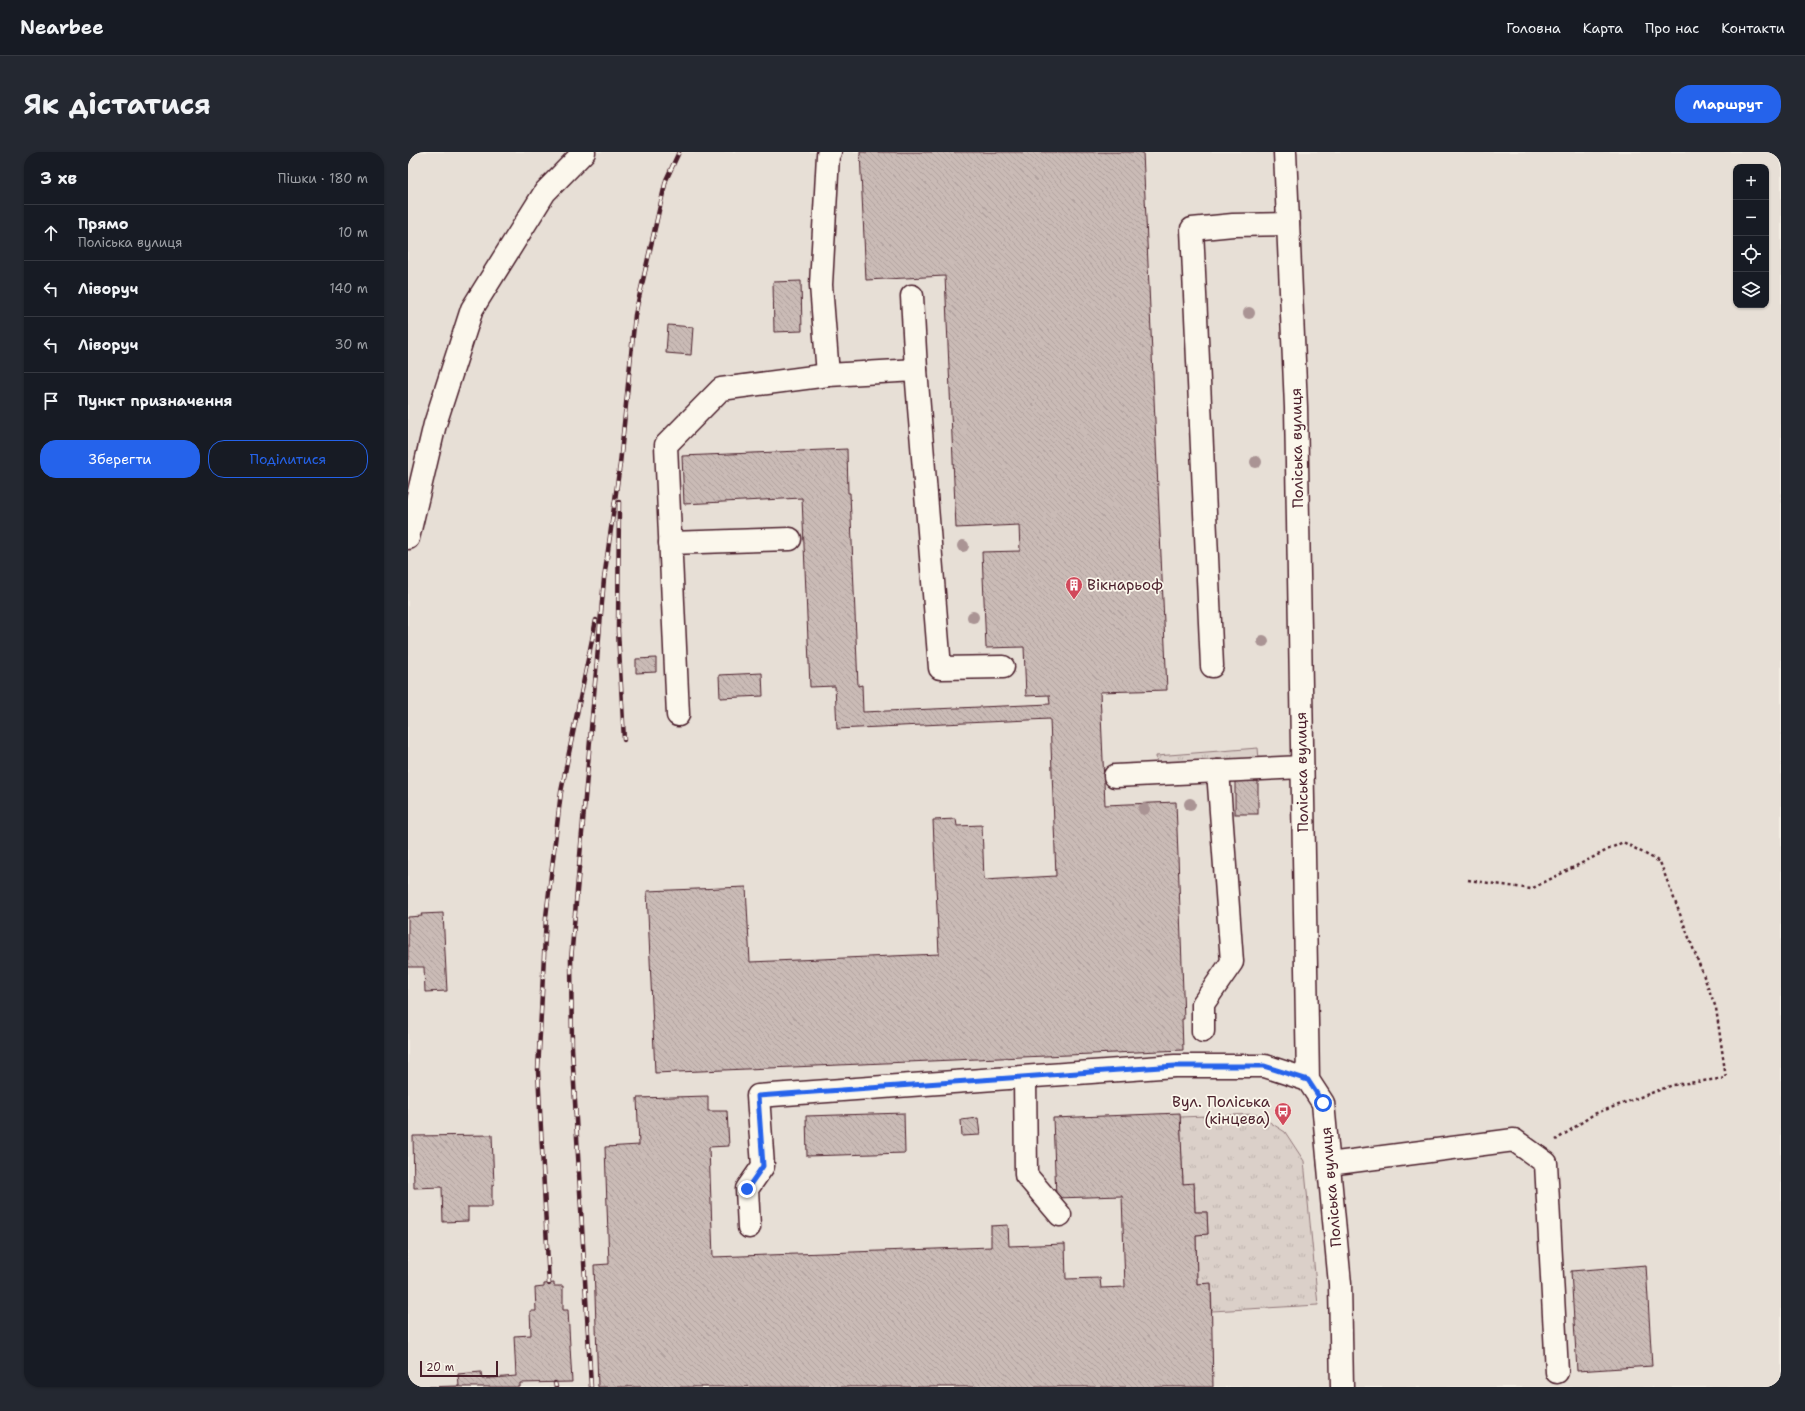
<!DOCTYPE html>
<html lang="uk">
<head>
<meta charset="utf-8">
<style>
  body { margin:0; font-family:"Shantell Sans",sans-serif; background:#242831; color:#f1f3f6 }
  .controls { position:absolute; right:12px; top:12px; display:grid; overflow:hidden; border-radius:8px; box-shadow:0 1px 3px #0004 }
  .controls button { width:36px; height:36px; display:grid; place-items:center; padding:0; border:0; border-bottom:1px solid #363941; background:#171b24; color:#f1f3f6; font:20px sans-serif }
  .scale { position:absolute; left:12px; bottom:10px; width:78px; box-sizing:border-box; padding-left:4px; border:2px solid #4a1f2b; border-top:0; font-size:11px; line-height:14px; white-space:nowrap; color:#4a1f2b; -webkit-text-stroke:3px #fbf7ec; paint-order:stroke }
  .stop { position:absolute; width:12px; height:12px; margin:-9px; border:3px solid #2563eb; border-radius:50%; background:#fff }
  .stop.end { background:#2563eb; border-color:#fff; box-shadow:0 1px 4px #0008 }
  .list { margin:0; padding:0; list-style:none }
  h2 { display:flex; justify-content:space-between; align-items:center; height:52px; margin:0; padding:0 16px; font-size:17px }
  h2 small { font-size:13px; font-weight:400; color:#9ea1a6 }
  .list li { display:grid; grid-template-columns:26px 1fr auto; gap:12px; align-items:center; box-sizing:border-box; height:56px; padding:0 16px; border-top:1px solid #363941 }
  .list b { display:block; font-size:15px; white-space:nowrap }
  .list p { margin:0; font-size:13px; white-space:nowrap; color:#9ea1a6 }
  .list em { font-size:13px; font-style:normal; color:#9ea1a6 }
  .actions { display:flex; gap:8px; padding:12px 16px }
  .actions a { flex:1; padding:9px 0; border:1px solid #2563eb; border-radius:16px; text-align:center; font-size:14px; color:#2563eb }
  .actions .main { background:#2563eb; color:#fff }
  .icon { flex:none; width:22px; height:22px; fill:none; stroke:currentColor; stroke-width:2; stroke-linecap:round; stroke-linejoin:round }
  .map { position:relative; flex:none; width:1373px; height:1235px; overflow:hidden; border-radius:16px }
  header { display:flex; align-items:center; gap:24px; box-sizing:border-box; height:56px; padding:0 20px; background:#171b24; border-bottom:1px solid #363941 }
  header strong { font-size:19px }
  nav { display:flex; gap:22px; margin-inline-start:auto; font-size:14px }
  .intro { display:flex; align-items:center; justify-content:space-between; box-sizing:border-box; height:96px; padding:0 24px }
  h1 { margin:0; font-size:28px }
  .button { padding:10px 18px; border-radius:16px; background:#2563eb; color:#fff; font-size:14px; font-weight:700 }
  main { display:flex; gap:24px; padding:0 24px }
  aside { flex:1; background:#171b24; border-radius:16px; box-shadow:0 1px 3px #0004 }
  .map>svg:first-child { display:block }
</style>
</head>
<body>
<header>
<strong>Nearbee</strong>
<nav><a>Головна</a><a>Карта</a><a>Про нас</a><a>Контакти</a></nav>
</header>
<div class="intro"><h1>Як дістатися</h1><a class="button">Маршрут</a></div>
<main>
<aside>
<h2>3 хв<small>Пішки · 180 m</small></h2>
<ul class="list">
<li><svg class="icon" aria-label="ahead" viewBox="0 0 24 24"><path d="M12 20V5M6 11l6-6 6 6"/></svg><div><b>Прямо</b><p>Поліська вулиця</p></div><em>10 m</em></li>
<li><svg class="icon" aria-label="left" viewBox="0 0 24 24"><path d="M17 20v-9H6M10 6l-5 5 5 5"/></svg><div><b>Ліворуч</b></div><em>140 m</em></li>
<li><svg class="icon" aria-label="left" viewBox="0 0 24 24"><path d="M17 20v-9H6M10 6l-5 5 5 5"/></svg><div><b>Ліворуч</b></div><em>30 m</em></li>
<li><svg class="icon" aria-label="arrive" viewBox="0 0 24 24"><path d="M6 21V4h12l-3 4 3 4H6"/></svg><div><b>Пункт призначення</b></div></li>
</ul>
<div class="actions"><a class="main">Зберегти</a><a>Поділитися</a></div>
</aside>
<div class="map">
<svg width="1373" height="1235" viewBox="0 0 1373 1235">
  <defs>
    <pattern id="grass-tufts" width="24" height="20" patternUnits="userSpaceOnUse"><rect width="24" height="20" fill="#dbd0c9"/><path d="M3 7l-1-3M5 7V3M7 7l1-3M15 17l-1-3M17 17v-4M19 17l1-3" fill="none" stroke="#bdb2ad"/></pattern>
    <pattern id="building-back-hatch" width="6" height="6" patternUnits="userSpaceOnUse"><rect width="6" height="6" fill="#cabbb6"/><path d="M-1 5l2 2M0 0l6 6M5-1l2 2" fill="none" stroke="#afa09d"/></pattern>
  </defs>
  <rect width="100%" height="100%" fill="#f4eee4"/>
  <filter id="ink" filterUnits="userSpaceOnUse"><feTurbulence type="fractalNoise" baseFrequency=".025" numOctaves="2"/><feDisplacementMap in="SourceGraphic" scale="8" xChannelSelector="R" yChannelSelector="G"/><feConvolveMatrix kernelMatrix="1 2 1 2 8 2 1 2 1" color-interpolation-filters="sRGB"/></filter>
  <g filter="url(#ink)">
    <!-- built -->
    <path fill="#e7dfd6" fill-rule="evenodd" d="M0 0H1373V1235H0ZM1328 15H1358V153H1328Z"/>
    <!-- grass -->
    <g fill="url(#grass-tufts)" stroke="#92787a">
      <path d="M850 596 851 608 749 616 748 604Z"/>
      <path d="M849 962 877 980 896 1009 910 1153 804 1159 803 1132H789L788 1083 800 1082 799 1060H787L786 1032H775L772 965Z"/>
    </g>
    <!-- building -->
    <g fill="url(#building-back-hatch)" stroke="#4a1f2b">
      <path d="M452 0H735L759 538 692 540 697 653 768 650 776 867H774L775 898 247 921 239 739 338 735 342 810 531 802 525 668 548 667 549 674 574 673 576 728 648 724 642 567 429 577 427 534 402 535 394 346 276 352 274 304 439 297 440 341H442L450 534 454 533 455 560 642 552 641 543 618 544 616 495 578 496 574 400 612 399 611 373 548 376 537 124 458 128Z"/>
      <path d="M393 129 394 179 366 180 365 130Z"/>
      <path d="M260 173 285 175 283 203 258 201Z"/>
      <path d="M248 506V520L228 521V507Z"/>
      <path d="M354 521 355 544 312 546 311 523Z"/>
      <rect x="827" y="629" width="23" height="33"/>
      <path d="M35 761 39 839 17 840 16 815H0V765L14 764 13 762Z"/>
      <path d="M300 944V959H319L321 994 301 995 305 1105 583 1095V1074L600 1073 601 1094 657 1092 658 1127 692 1126 693 1136 717 1135 714 1044 648 1046 645 966 772 961 775 1032 786 1031 787 1060H799L800 1082 788 1083 789 1132 803 1131 805 1235H190L186 1113 201 1112 197 995 231 993 229 946Z"/>
      <path d="M496 961 497 1001 399 1004 398 964Z"/>
      <path d="M570 966 572 983 554 984 553 968Z"/>
      <path d="M84 983 86 1033H84V1055H60V1069L35 1070 34 1035 6 1036 5 984Z"/>
      <path d="M1238 1113 1244 1214 1169 1219 1163 1119Z"/>
      <path d="M146 1131V1134H155V1158H160L164 1230 112 1231V1235H14L51 1234 50 1222 73 1220 74 1227 108 1224 106 1184 123 1183 122 1159H128L127 1136 136 1135V1132Z"/>
    </g>
    <g fill="none" stroke-linecap="round" stroke-linejoin="round">
      <!-- minor casing -->
      <g stroke="#4a1f2b" stroke-width="25">
        <g id="minor">
          <path d="M422 0 420 3 413 133 420 223 508 218"/>
          <path d="M877 0 888 255 900 928 915 951 932 1132 934 1235"/>
          <path d="M504 144 508 218 532 516 595 515"/>
          <path d="M0 386 27 272 64 157 137 40 176 0"/>
          <path d="M262 391 382 387"/>
          <path d="M804 514 784 77 825 73 880 72"/>
          <path d="M270 563 258 293 313 237 420 223"/>
          <path d="M707 624 894 615"/>
          <path d="M795 879V852L824 810 810 619"/>
          <path d="M617 926 618 1023 652 1063"/>
          <path d="M921 1012 1106 988 1138 1011 1149 1220"/>
          <path d="M341 1075 339 1037 355 1014 350 944 767 914H857L900 928"/>
        </g>
      </g>
      <!-- path -->
      <path stroke="#4a1f2b" stroke-width="2.5" stroke-dasharray="3 3" stroke-linecap="butt" d="M1060 728 1123 737 1215 690 1252 710 1308 856 1318 926 1265 933 1186 962 1148 988"/>
      <!-- minor -->
      <use href="#minor" stroke="#fbf7ec" stroke-width="22"/>
      <!-- rail casing -->
      <g stroke="#4a1f2b" stroke-width="4.5">
        <g id="rail">
          <path d="M211 350 210 479 216 588"/>
          <path d="M141 1132 130 919 138 765 153 640 188 468"/>
          <path d="M147 1231 148 1235"/>
          <path d="M183 1235 164 896 163 808 196 427 212 312 227 163 258 28 271 0"/>
        </g>
      </g>
      <!-- rail -->
      <use href="#rail" stroke="#fbf7ec" stroke-width="3" stroke-dasharray="9" stroke-linecap="butt"/>
    </g>
    <!-- trees -->
    <g fill="#aa9494">
      <circle cx="841" cy="161" r="6"/>
      <circle cx="848" cy="310" r="6"/>
      <circle cx="555" cy="394" r="6"/>
      <circle cx="565" cy="465" r="6"/>
      <circle cx="855" cy="489" r="6"/>
      <circle cx="782" cy="652" r="6"/>
      <circle cx="736" cy="657" r="6"/>
    </g>
  </g>
  <g fill="none" stroke-linecap="round" stroke-linejoin="round" filter="url(#ink)">
    <!-- route -->
    <path stroke="#2563eb" stroke-width="5" d="M339 1037 355 1014 350 944 767 914H856L900 928 915 951"/>
  </g>
  <!-- icons -->
  <defs>
    <g id="building-pin" transform="scale(0.9)"><path d="M0 17L-7.5 6A9.5 9.5 0 1 1 7.5 6Z" fill="#d1495b" stroke="#fbf7ec"/><path d="M-4-6H4V6H1V3H-1V6H-4ZM-2.5-4.3h1.7v1.8h-1.7ZM.8-4.3h1.7v1.8H.8ZM-2.5-1h1.7V.8h-1.7ZM.8-1h1.7V.8H.8Z" fill="#fff"/></g>
    <g id="bus-pin" transform="scale(0.9)"><path d="M0 17L-7.5 6A9.5 9.5 0 1 1 7.5 6Z" fill="#d1495b" stroke="#fbf7ec"/><path d="M-5-6H5V4H4V6H2V4H-2V6H-4V4H-5ZM-3.5-4V0h7V-4ZM-3.5 1.2v1.5H-2V1.2ZM2 1.2v1.5H3.5V1.2Z" fill="#fff"/></g>
  </defs>
  <g fill-rule="evenodd">
    <use href="#building-pin" x="666" y="433"/>
    <use href="#bus-pin" x="875" y="959"/>
  </g>
  <g text-anchor="middle" stroke-width="3.5" stroke-linejoin="round" paint-order="stroke">
    <!-- street labels -->
    <g font-size="15" fill="#4a1f2b" stroke="#fbf7ec">
      <text transform="translate(889 296) rotate(-91)" y="5">Поліська вулиця</text>
      <text transform="translate(894 620) rotate(-91)" y="5">Поліська вулиця</text>
      <text transform="translate(923 1035) rotate(-95)" y="5">Поліська вулиця</text>
    </g>
    <!-- poi labels -->
    <g font-size="15" fill="#4a1f2b" stroke="#fbf7ec" text-anchor="start">
      <text x="679" y="438">Вікнарьоф</text>
      <text x="862" y="955" text-anchor="end">Вул. Поліська<tspan x="862" dy="17">(кінцева)</tspan></text>
    </g>
  </g>
</svg>
<div class="controls">
<button>+</button>
<button>−</button>
<button><svg class="icon" aria-label="locate" viewBox="0 0 24 24"><circle cx="12" cy="12" r="6"/><path d="M12 2v4M12 18v4M2 12h4M18 12h4"/></svg></button>
<button><svg class="icon" aria-label="layers" viewBox="0 0 24 24"><path d="M12 4l9 5-9 5-9-5zM3 14l9 5 9-5"/></svg></button>
</div>
<div class="scale">20 m</div>
<div class="stop" style="left:915px;top:951px"></div>
<div class="stop end" style="left:339px;top:1037px"></div>
</div>
</main>
</body>
</html>
